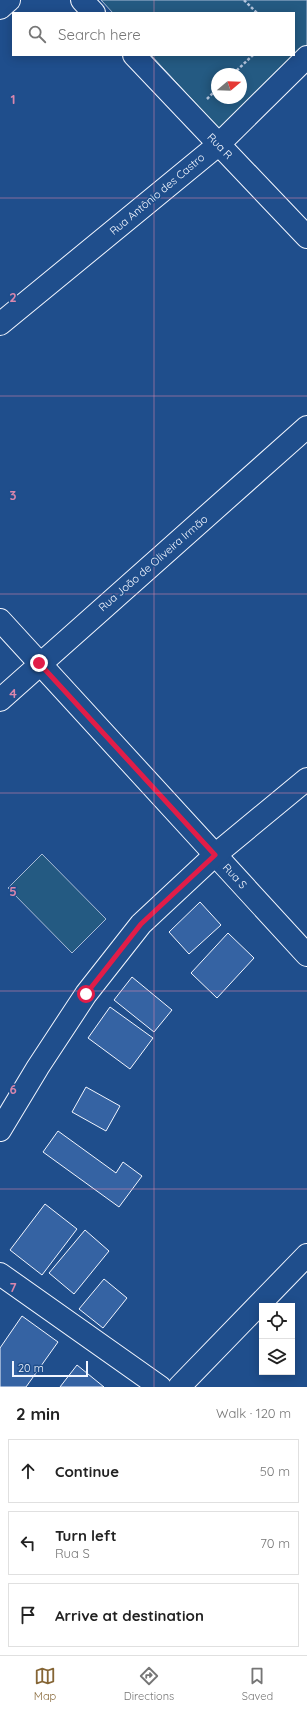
<!DOCTYPE html>
<html lang="en">
<head>
<meta charset="utf-8">
<style>
  body { margin:0; font-family:Quicksand,sans-serif; background:#f2f2f2; color:#222 }
  .controls { position:absolute; right:12px; bottom:12px; display:grid; overflow:hidden; border-radius:0px; box-shadow:0 2px 10px #0003 }
  .controls button { width:36px; height:36px; display:grid; place-items:center; padding:0; border:0; border-bottom:1px solid #e0e0e0; background:#fff; color:#222; font:20px sans-serif }
  .compass { position:absolute; left:211px; top:68px; width:36px; height:36px; border-radius:50%; background:#fff; box-shadow:0 2px 10px #0003; rotate:71deg }
  .scale { position:absolute; left:12px; bottom:10px; width:76px; box-sizing:border-box; padding-left:4px; border:2px solid #f2f6ff; border-top:0; font-size:11px; line-height:14px; white-space:nowrap; color:#f2f6ff; -webkit-text-stroke:3px #1f4e8c; paint-order:stroke }
  .stop { position:absolute; width:12px; height:12px; margin:-9px; border:3px solid #e11d48; border-radius:50%; background:#fff }
  .stop.end { background:#e11d48; border-color:#fff; box-shadow:0 1px 4px #0008 }
  .list { margin:0; padding:0; list-style:none }
  h2 { display:flex; justify-content:space-between; align-items:center; height:52px; margin:0; padding:0 16px; font-size:17px }
  h2 small { font-size:13px; font-weight:400; color:#767676 }
  .list li { display:grid; grid-template-columns:26px 1fr auto; gap:12px; align-items:center; box-sizing:border-box; height:64px; margin:0 8px 8px; padding:0 8px; border:1px solid #e0e0e0; border-radius:0px }
  .list b { display:block; font-size:15px; white-space:nowrap }
  .list p { margin:0; font-size:13px; white-space:nowrap; color:#767676 }
  .list em { font-size:13px; font-style:normal; color:#767676 }
  .icon { flex:none; width:22px; height:22px; fill:none; stroke:currentColor; stroke-width:2; stroke-linecap:round; stroke-linejoin:round }
  .map { position:relative; flex:none; width:307px; height:1387px; overflow:hidden }
  .search { position:absolute; background:#fff; box-shadow:0 2px 10px #0003; left:12px; right:12px; top:12px; height:44px; display:flex; align-items:center; gap:10px; box-sizing:border-box; padding:0 14px; border-radius:0px; color:#767676; font-size:15px }
  .sheet { height:268px; background:#fff }
  nav { display:flex; justify-content:space-around; align-items:center; box-sizing:border-box; height:56px; border-top:1px solid #e0e0e0; background:#fff; font-size:11px; color:#767676 }
  nav a { display:grid; justify-items:center; gap:2px }
  nav .on { color:#856535 }
  .map>svg:first-child { display:block }
</style>
</head>
<body>
<div class="map">
<svg width="307" height="1387" viewBox="0 0 307 1387">
  <rect width="100%" height="100%" fill="#1f4e8c"/>
  <!-- green -->
  <g fill="#245a82" stroke="#a8bbd7" fill-rule="evenodd">
    <path d="M101 0H307V48L221 131 151 55H294V13H113ZM217 74H241V98H217Z"/>
    <path d="M42 854 106 919 72 953 8 888Z"/>
  </g>
  <!-- building -->
  <g fill="#3563a3" stroke="#f2f6ff">
    <path d="M200 902 221 925 189 954 169 932Z"/>
    <path d="M228 933 254 958 217 998 191 973Z"/>
    <path d="M132 977 172 1010 154 1032 114 1000Z"/>
    <path d="M110 1007 153 1038 130 1069 88 1038Z"/>
    <path d="M86 1087 120 1106 106 1131 72 1112Z"/>
    <path d="M58 1131 116 1173 123 1162 142 1176 119 1207 43 1152Z"/>
    <path d="M45 1204 77 1229 42 1275 10 1250Z"/>
    <path d="M85 1230 109 1251 74 1294 49 1273Z"/>
    <path d="M104 1279 127 1298 103 1328 79 1309Z"/>
    <path d="M22 1316 58 1342 26 1387H0V1348Z"/>
    <path d="M77 1365 104 1387H60Z"/>
  </g>
  <g fill="none" stroke-linecap="round" stroke-linejoin="round">
    <!-- minor casing -->
    <g stroke="#f2f6ff" stroke-width="24">
      <g id="minor">
        <path d="M82 0 94 13"/>
        <path d="M0 8 9 0"/>
        <path d="M134 55 307 237"/>
        <path d="M0 324 218 145 307 57"/>
        <path d="M0 620 307 955"/>
        <path d="M0 700 307 427"/>
        <path d="M0 1130 38 1067 86 994 141 924 215 855 307 779"/>
        <path d="M0 1274 160 1387"/>
      </g>
    </g>
    <!-- major casing -->
    <g stroke="#f2f6ff" stroke-width="24">
      <path id="major" d="M179 1387 307 1255"/>
    </g>
    <!-- path -->
    <g stroke="#b3c4dc" stroke-width="2.5" stroke-dasharray="3 2" stroke-linecap="butt">
      <path d="M244 0 257 13"/>
      <path d="M233 74 253 55"/>
      <path d="M207 99 217 89"/>
    </g>
    <!-- minor -->
    <use href="#minor" stroke="#1f4e8c" stroke-width="22"/>
    <!-- major -->
    <use href="#major" stroke="#1f4e8c" stroke-width="22"/>
  </g>
  <g fill="none" stroke-linecap="round" stroke-linejoin="round">
    <!-- route -->
    <path stroke="#e11d48" stroke-width="5" d="M39 663 215 855 141 924 86 994"/>
  </g>
  <!-- grid -->
  <path fill="none" stroke="#da87ad" stroke-width="1" stroke-opacity="0.55" d="M154 0V13M154 55V1387M0 198H307M0 396H307M0 594H307M0 793H307M0 991H307M0 1189H307"/>
  <g text-anchor="middle" stroke-width="3" stroke-linejoin="round" paint-order="stroke">
    <!-- street labels -->
    <g font-size="11" fill="#f2f6ff" stroke="#1f4e8c">
      <text transform="translate(220 146) rotate(46)" y="4">Rua R</text>
      <text transform="translate(157 194) rotate(-40)" y="4">Rua Antônio des Castro</text>
      <text transform="translate(153 563) rotate(-41)" y="4">Rua João de Oliveira Irmão</text>
      <text transform="translate(235 876) rotate(47)" y="4">Rua S</text>
    </g>
  </g>
  <g font-size="13" text-anchor="middle" font-weight="bold" fill="#da87ad" stroke="#1f4e8c" stroke-width="3" stroke-linejoin="round" paint-order="stroke">
    <text x="13" y="104">1</text>
    <text x="13" y="302">2</text>
    <text x="13" y="500">3</text>
    <text x="13" y="698">4</text>
    <text x="13" y="896">5</text>
    <text x="13" y="1094">6</text>
    <text x="13" y="1292">7</text>
  </g>
</svg>
<div class="controls">
<button><svg class="icon" aria-label="locate" viewBox="0 0 24 24"><circle cx="12" cy="12" r="6"/><path d="M12 2v4M12 18v4M2 12h4M18 12h4"/></svg></button>
<button><svg class="icon" aria-label="layers" viewBox="0 0 24 24"><path d="M12 4l9 5-9 5-9-5zM3 14l9 5 9-5"/></svg></button>
</div>
<svg class="compass" viewBox="-18 -18 36 36"><path d="M0-13l5 13h-10z" fill="#e53935"/><path d="M0 13l5-13h-10z" fill="#767676"/></svg>
<div class="scale">20 m</div>
<div class="stop" style="left:86px;top:994px"></div>
<div class="stop end" style="left:39px;top:663px"></div>
<div class="search"><svg class="icon" aria-label="search" viewBox="0 0 24 24"><circle cx="10" cy="10" r="6"/><path d="M15 15l6 6"/></svg>Search here</div>
</div>
<section class="sheet">
<h2>2 min<small>Walk · 120 m</small></h2>
<ul class="list">
<li><svg class="icon" aria-label="ahead" viewBox="0 0 24 24"><path d="M12 20V5M6 11l6-6 6 6"/></svg><div><b>Continue</b></div><em>50 m</em></li>
<li><svg class="icon" aria-label="left" viewBox="0 0 24 24"><path d="M17 20v-9H6M10 6l-5 5 5 5"/></svg><div><b>Turn left</b><p>Rua S</p></div><em>70 m</em></li>
<li><svg class="icon" aria-label="arrive" viewBox="0 0 24 24"><path d="M6 21V4h12l-3 4 3 4H6"/></svg><div><b>Arrive at destination</b></div></li>
</ul>
</section>
<nav>
<a class="on"><svg class="icon" aria-label="map" viewBox="0 0 24 24"><path d="M3 6l6-2 6 2 6-2v14l-6 2-6-2-6 2zM9 4v14M15 6v14"/></svg>Map</a>
<a><svg class="icon" aria-label="directions" viewBox="0 0 24 24"><path d="M12 3l9 9-9 9-9-9zM9 14v-3h6M13 9l2 2-2 2"/></svg>Directions</a>
<a><svg class="icon" aria-label="saved" viewBox="0 0 24 24"><path d="M7 4h10v16l-5-4-5 4z"/></svg>Saved</a>
</nav>
</body>
</html>
